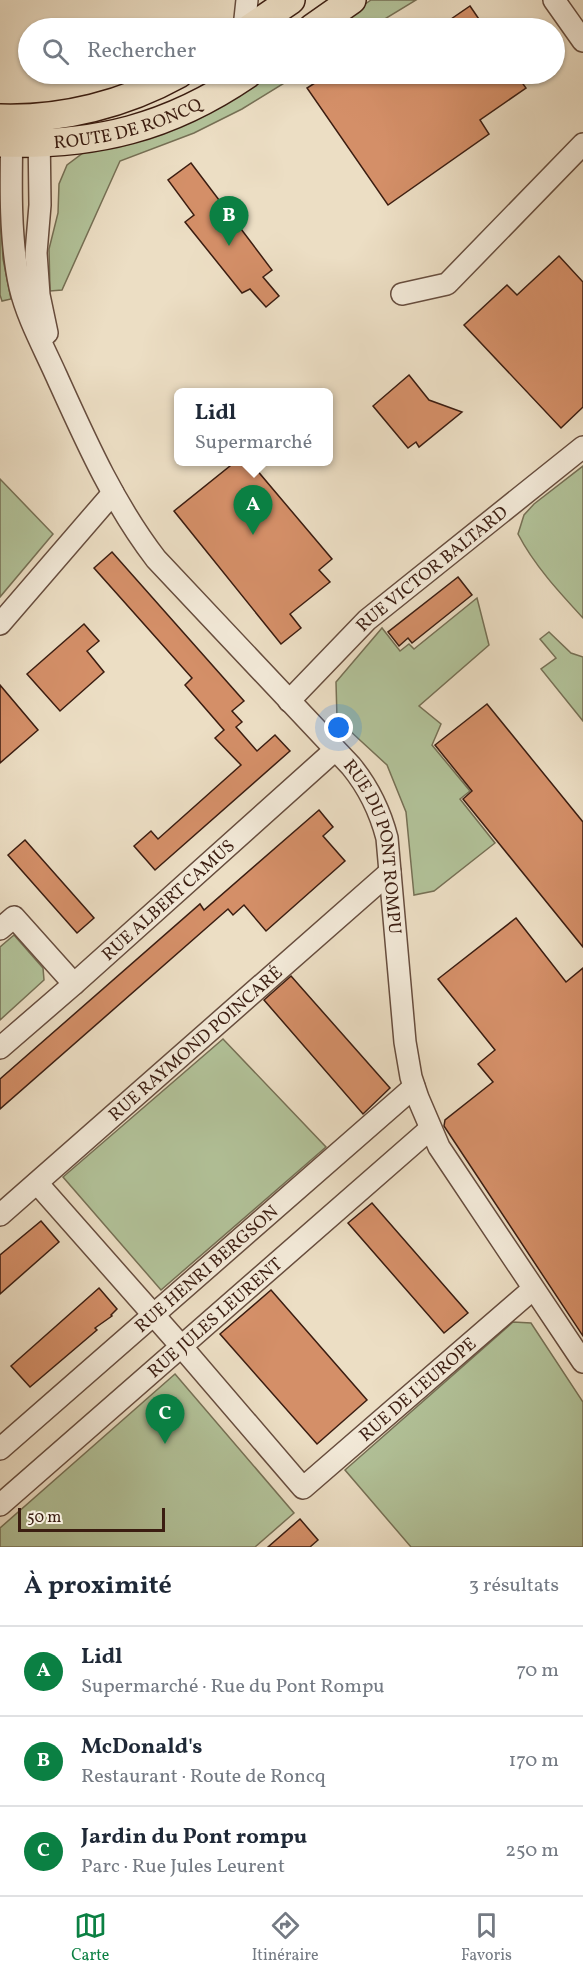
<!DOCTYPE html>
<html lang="fr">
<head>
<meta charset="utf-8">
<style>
  body { margin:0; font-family:Vollkorn,serif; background:#f2f2f3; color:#1f2937 }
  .scale { position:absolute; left:18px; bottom:15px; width:147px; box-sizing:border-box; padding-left:6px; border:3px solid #3b1d11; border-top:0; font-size:16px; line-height:21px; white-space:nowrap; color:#3b1d11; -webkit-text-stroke:4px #f3ead9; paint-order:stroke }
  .you { position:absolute; left:339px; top:728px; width:21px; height:21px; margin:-15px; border:4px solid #fff; border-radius:50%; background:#1a73e8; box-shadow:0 0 0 9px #1a73e833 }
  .badge { display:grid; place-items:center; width:39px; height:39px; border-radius:50%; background:#0b8043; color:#fff; font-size:20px; font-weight:700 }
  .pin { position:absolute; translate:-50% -50px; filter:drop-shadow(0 2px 3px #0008) }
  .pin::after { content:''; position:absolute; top:32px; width:21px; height:18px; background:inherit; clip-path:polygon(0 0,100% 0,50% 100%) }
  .popup { position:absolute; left:174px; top:388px; width:159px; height:78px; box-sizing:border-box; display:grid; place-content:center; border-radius:9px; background:#fff; filter:drop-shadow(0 2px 4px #0005); font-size:20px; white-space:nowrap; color:#747a83 }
  .popup b { font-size:22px; color:#1f2937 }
  .popup::after { content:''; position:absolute; left:50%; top:100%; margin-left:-12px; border:12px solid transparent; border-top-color:#fff }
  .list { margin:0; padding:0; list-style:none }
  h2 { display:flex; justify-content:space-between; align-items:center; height:78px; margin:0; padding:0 24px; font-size:26px }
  h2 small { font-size:20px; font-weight:400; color:#747a83 }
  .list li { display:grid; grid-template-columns:39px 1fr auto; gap:18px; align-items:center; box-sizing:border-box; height:90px; padding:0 24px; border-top:2px solid #e0e1e3 }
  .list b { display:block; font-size:22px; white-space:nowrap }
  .list p { margin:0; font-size:20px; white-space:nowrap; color:#747a83 }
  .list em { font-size:20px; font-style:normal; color:#747a83 }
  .icon { flex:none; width:33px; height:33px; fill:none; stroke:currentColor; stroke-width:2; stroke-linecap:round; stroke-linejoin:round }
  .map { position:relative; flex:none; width:583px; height:1547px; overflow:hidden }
  .search { position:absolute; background:#fff; box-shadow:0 2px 4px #0004; left:18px; right:18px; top:18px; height:66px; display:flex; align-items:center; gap:15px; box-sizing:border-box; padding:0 21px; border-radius:33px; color:#747a83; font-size:22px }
  .sheet { height:348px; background:#fff }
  nav { display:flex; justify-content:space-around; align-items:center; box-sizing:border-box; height:84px; border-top:2px solid #e0e1e3; background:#fff; font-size:16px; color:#747a83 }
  nav a { display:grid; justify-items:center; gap:3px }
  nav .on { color:#0b8043 }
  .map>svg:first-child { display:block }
</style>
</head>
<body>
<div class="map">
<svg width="583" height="1547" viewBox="0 0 583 1547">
  <rect width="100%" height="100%" fill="#ecdec4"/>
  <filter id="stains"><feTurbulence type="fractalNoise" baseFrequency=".00333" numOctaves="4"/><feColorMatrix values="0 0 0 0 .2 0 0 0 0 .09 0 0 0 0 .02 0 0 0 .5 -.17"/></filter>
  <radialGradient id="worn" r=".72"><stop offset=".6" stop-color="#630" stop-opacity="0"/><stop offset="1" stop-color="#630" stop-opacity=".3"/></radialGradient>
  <!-- green -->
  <g fill="#b2c299" stroke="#767055" stroke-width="1.5">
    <path d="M371 0H416L370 28H331Z"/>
    <path d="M268 74H299L242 109 194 133 120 161 62 290 50 291 49 249 58 213 59 184 67 165 83 153 143 139 229 100Z"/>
    <path d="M0 204 3 259 11 299 2 301 0 295Z"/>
    <path d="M583 466V618C559 592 534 565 518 534L524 515 534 504Z"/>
    <path d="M0 479 53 534 0 597Z"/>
    <path d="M477 598 489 645 419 706 441 724 432 745 470 791 460 799 495 843 434 891 414 895 406 812 387 765 337 719 336 682 382 628 400 651 409 644 414 649Z"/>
    <path d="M549 632 571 653 583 657V721L541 669 556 658 540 639Z"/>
    <path d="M14 935 43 968 44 980 0 1020V947Z"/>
    <path d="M223 1039 326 1147 161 1290 63 1177Z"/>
    <path d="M513 1322 531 1323 583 1402V1547H411L345 1470Z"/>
    <path d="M175 1374 294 1513 255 1547H0V1528Z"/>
  </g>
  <!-- building -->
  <g fill="#d48f68" stroke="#3b1d11" stroke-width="1.5">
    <path d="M470 6 485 28H438Z"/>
    <path d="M329 74H447L452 81 463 74H516L526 88 480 120 489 134 388 205 307 88Z"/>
    <path d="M191 163 272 270 263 277 279 296 266 307 250 289 242 293 185 222 194 215 168 180Z"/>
    <path d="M559 256 583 282V407L561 428 464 325 507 285 517 295Z"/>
    <path d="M409 375 429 400 462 412 419 447 416 442 408 448 373 406Z"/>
    <path d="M235 462H250L332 559 319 570 330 582 290 614 301 628 281 644 174 511Z"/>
    <path d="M112 552 244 701 232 711 242 722 236 727 257 751 275 735 290 751 155 870 134 846 151 831 158 839 241 765 215 738 224 730 185 685 192 678 94 568Z"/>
    <path d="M458 577 472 595 412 643 408 638 399 646 388 632Z"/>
    <path d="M84 624 99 641 87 651 104 672 60 711 27 674Z"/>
    <path d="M0 685 38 730 0 763Z"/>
    <path d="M487 704 583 822V947L463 799 472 791 435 745Z"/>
    <path d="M319 810 333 827 323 836 345 861 266 931 244 905 233 915 228 909 0 1109V1079L200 904 204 910Z"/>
    <path d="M25 840 94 918 77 933 8 855Z"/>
    <path d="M516 918 566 982 583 968V1336L444 1126 445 1120 493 1082 478 1064 495 1050 438 979Z"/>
    <path d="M291 976 390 1088 363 1114 264 1000Z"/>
    <path d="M372 1203 468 1313 444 1333 348 1223Z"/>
    <path d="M41 1221 59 1242 0 1294V1255Z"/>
    <path d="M99 1288 117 1309 111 1315 112 1316 95 1328 97 1330 30 1387 11 1366Z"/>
    <path d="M271 1290 367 1400 317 1444 220 1334Z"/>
    <path d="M300 1519 318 1540 310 1547H268Z"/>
  </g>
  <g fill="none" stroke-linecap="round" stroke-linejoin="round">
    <!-- minor casing -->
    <g stroke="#674d3e" stroke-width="24">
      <g id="minor">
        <path d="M554 0 583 41"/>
        <path d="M244 28 247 0"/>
        <path id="s1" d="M12 127C11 178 9 237 20 287 27 317 43 346 56 375 85 439 113 503 156 559L351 766C369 788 380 811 387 838L405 1042 411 1077 418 1098 439 1147 583 1362"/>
        <path d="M39 128 40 205 36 253 39 295 47 333"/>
        <path d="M402 294 447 284 583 144"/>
        <path d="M0 624 113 493"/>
        <path id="s2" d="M289 701 367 620 583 447"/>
        <path d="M0 929 14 917 74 984"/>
        <path id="s3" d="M0 1048 74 984 335 750"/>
        <path id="s4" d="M37 1183 181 1346 303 1488 533 1289"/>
        <path id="s5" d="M0 1215 390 872"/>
        <path id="s6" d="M0 1449 414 1087"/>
        <path id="s7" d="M0 1505 430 1129"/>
      </g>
    </g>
    <!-- major casing -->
    <g stroke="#3b1d11" stroke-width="30">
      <g id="major">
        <path d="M250 28 291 0"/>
        <path d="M312 28 352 0"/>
        <path d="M0 118C62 120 125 104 179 74"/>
        <path id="s8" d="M0 143C95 146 169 128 248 74"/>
      </g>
    </g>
    <!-- minor -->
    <use href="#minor" stroke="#f3ead9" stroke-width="21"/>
    <!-- major -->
    <use href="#major" stroke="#ecdec4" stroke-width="27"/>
  </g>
  <g text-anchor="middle" stroke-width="5" stroke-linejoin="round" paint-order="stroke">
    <!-- street labels -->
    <g font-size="18" fill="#3b1d11" stroke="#f3ead9">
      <text dy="6" stroke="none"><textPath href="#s8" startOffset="130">ROUTE DE RONCQ</textPath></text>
      <text dy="6" stroke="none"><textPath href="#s2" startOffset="195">RUE VICTOR BALTARD</textPath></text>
      <text dy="6" stroke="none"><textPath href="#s1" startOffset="836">RUE DU PONT ROMPU</textPath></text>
      <text dy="6" stroke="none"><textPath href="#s3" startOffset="224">RUE ALBERT CAMUS</textPath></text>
      <text dy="6" stroke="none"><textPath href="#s5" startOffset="260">RUE RAYMOND POINCARÉ</textPath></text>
      <text dy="6" stroke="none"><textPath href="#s6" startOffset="274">RUE HENRI BERGSON</textPath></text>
      <text dy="6" stroke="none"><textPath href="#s7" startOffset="285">RUE JULES LEURENT</textPath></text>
      <text dy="6" stroke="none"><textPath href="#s4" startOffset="556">RUE DE L'EUROPE</textPath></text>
    </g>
  </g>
  <rect width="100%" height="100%" filter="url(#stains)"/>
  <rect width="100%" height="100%" fill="url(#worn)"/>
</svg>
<div class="scale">50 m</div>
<div class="you"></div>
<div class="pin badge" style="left:253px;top:535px">A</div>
<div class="popup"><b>Lidl</b>Supermarché</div>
<div class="pin badge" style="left:229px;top:246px">B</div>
<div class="pin badge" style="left:165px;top:1444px">C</div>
<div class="search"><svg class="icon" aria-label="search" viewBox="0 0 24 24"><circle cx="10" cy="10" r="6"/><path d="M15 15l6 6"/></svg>Rechercher</div>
</div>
<section class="sheet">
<h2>À proximité<small>3 résultats</small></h2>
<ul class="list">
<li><span class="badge">A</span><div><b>Lidl</b><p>Supermarché · Rue du Pont Rompu</p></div><em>70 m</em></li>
<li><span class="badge">B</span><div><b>McDonald's</b><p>Restaurant · Route de Roncq</p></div><em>170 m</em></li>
<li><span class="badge">C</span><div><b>Jardin du Pont rompu</b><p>Parc · Rue Jules Leurent</p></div><em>250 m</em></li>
</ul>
</section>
<nav>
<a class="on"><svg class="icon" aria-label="map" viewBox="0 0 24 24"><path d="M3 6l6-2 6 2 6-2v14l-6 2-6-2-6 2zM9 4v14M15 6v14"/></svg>Carte</a>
<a><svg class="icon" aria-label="directions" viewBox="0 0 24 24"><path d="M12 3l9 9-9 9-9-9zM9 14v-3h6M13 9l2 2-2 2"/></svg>Itinéraire</a>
<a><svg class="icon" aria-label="saved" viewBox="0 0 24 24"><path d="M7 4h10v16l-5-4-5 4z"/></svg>Favoris</a>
</nav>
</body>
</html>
